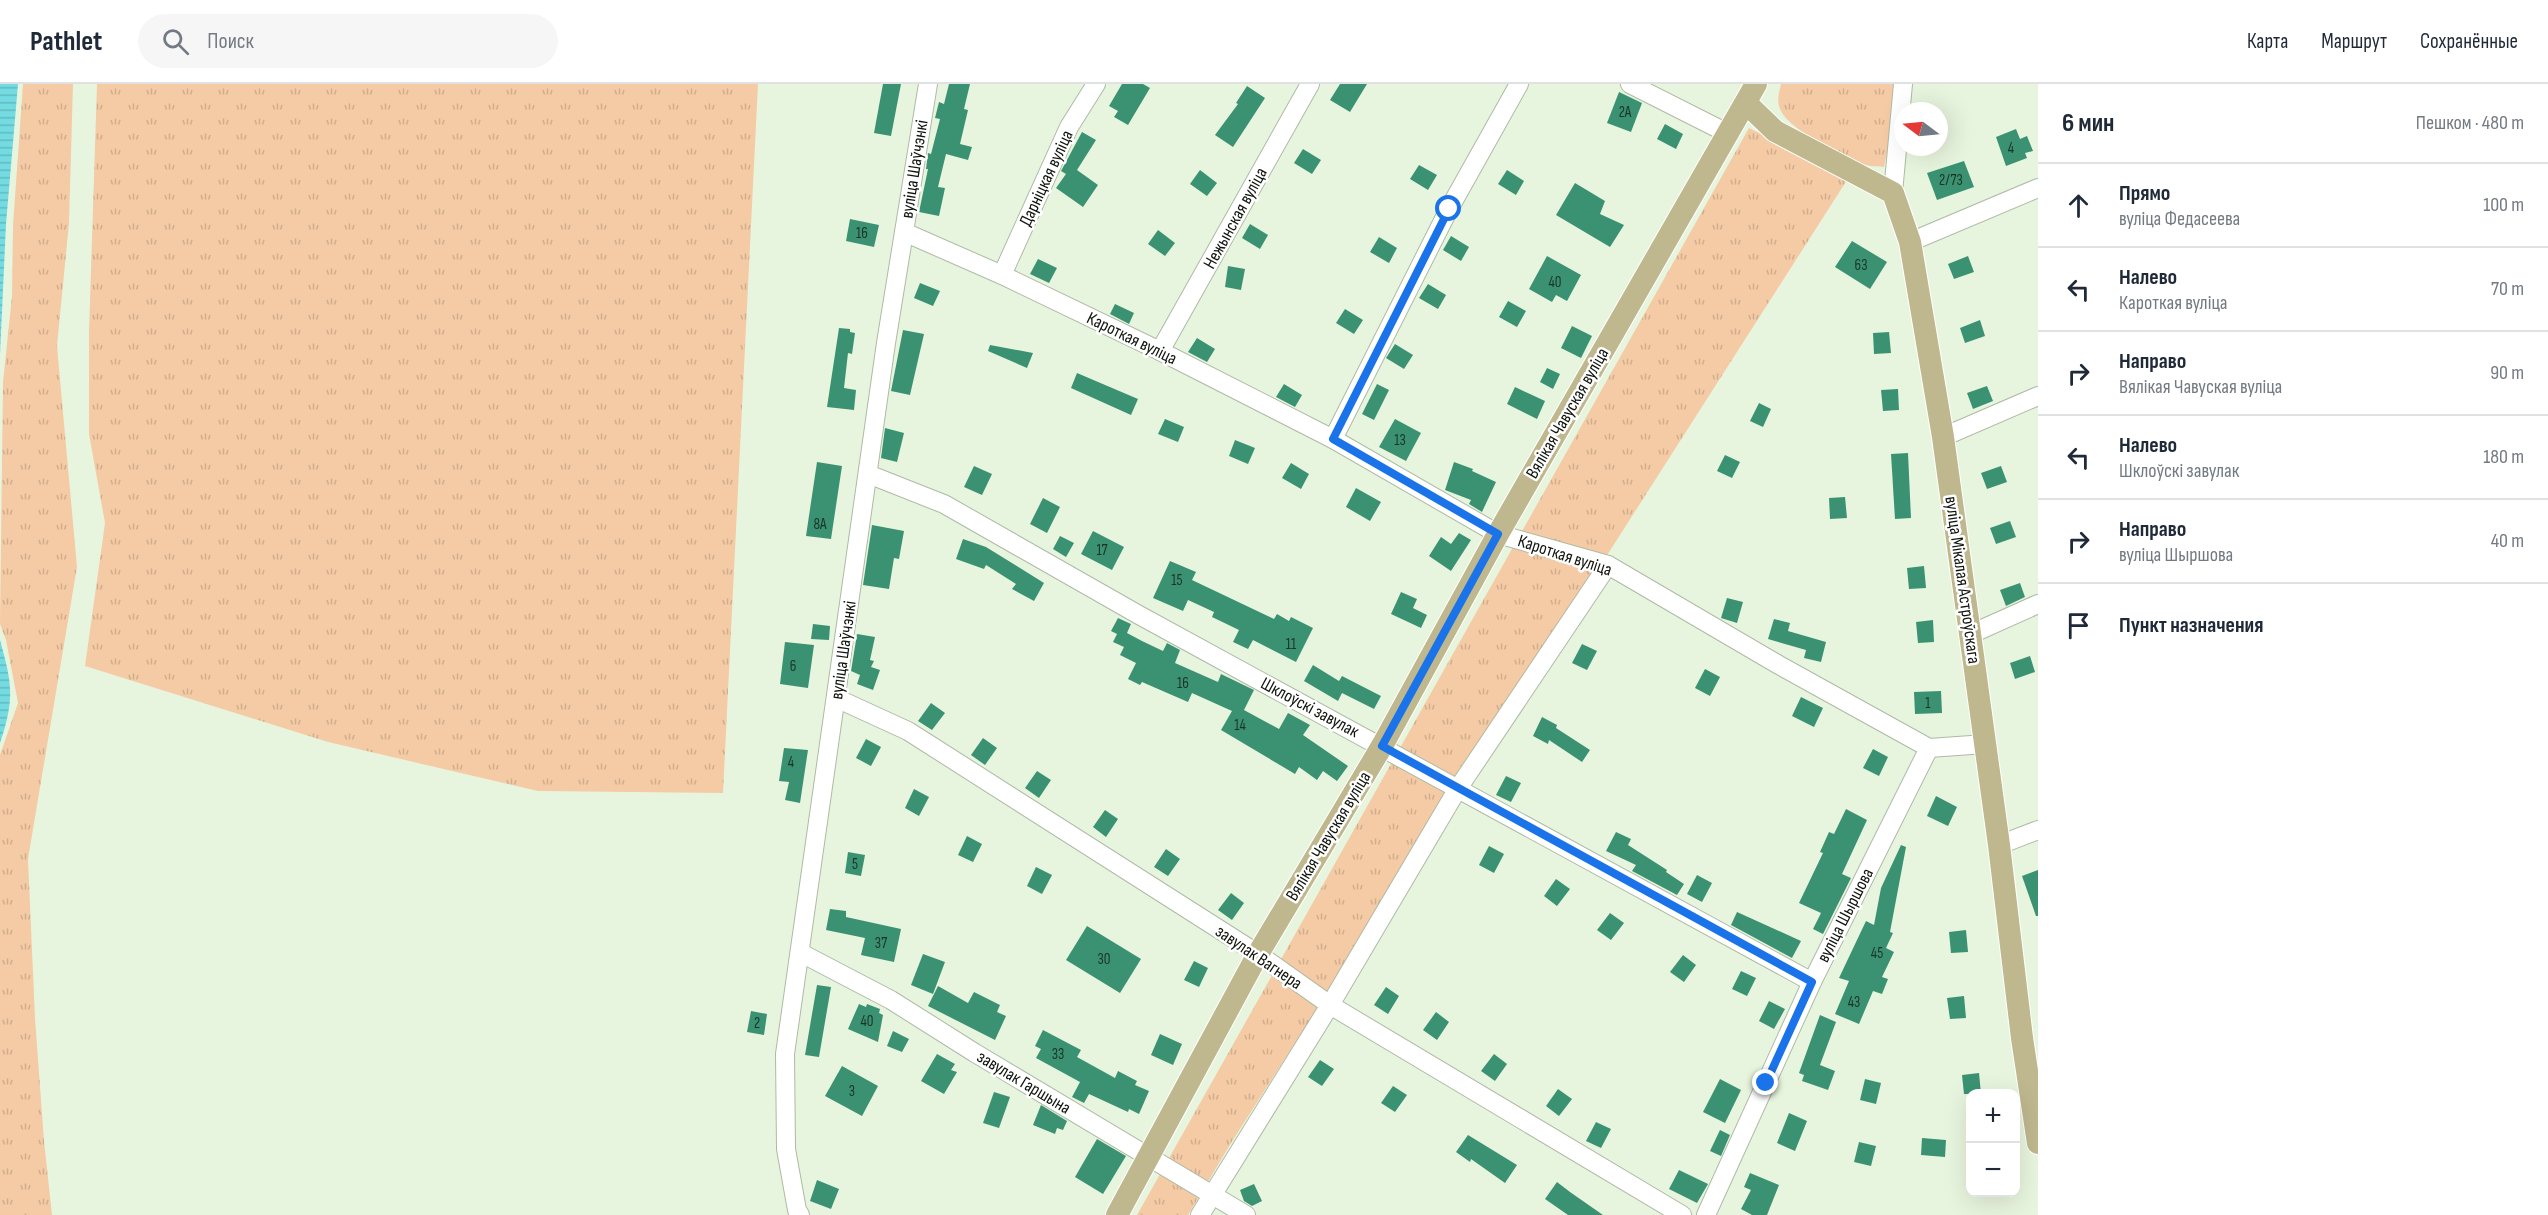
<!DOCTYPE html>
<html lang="ru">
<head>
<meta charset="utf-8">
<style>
  body { margin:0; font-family:"Sofia Sans Condensed",sans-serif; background:#f6f6f7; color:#1f2937 }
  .controls { position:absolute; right:18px; bottom:18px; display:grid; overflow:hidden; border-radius:12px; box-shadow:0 6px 24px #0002 }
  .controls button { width:54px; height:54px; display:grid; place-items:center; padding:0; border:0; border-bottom:2px solid #e0e1e3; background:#fff; color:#1f2937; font:30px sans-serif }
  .compass { position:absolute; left:1894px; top:18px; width:54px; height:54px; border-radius:50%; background:#fff; box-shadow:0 6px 24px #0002; rotate:286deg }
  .stop { position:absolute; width:18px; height:18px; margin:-14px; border:4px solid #1a73e8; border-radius:50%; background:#fff }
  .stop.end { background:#1a73e8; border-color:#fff; box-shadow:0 2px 6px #0008 }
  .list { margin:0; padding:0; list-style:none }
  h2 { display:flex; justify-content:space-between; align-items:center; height:78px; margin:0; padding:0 24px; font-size:26px }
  h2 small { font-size:20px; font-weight:400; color:#747a83 }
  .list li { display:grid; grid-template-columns:39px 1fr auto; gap:18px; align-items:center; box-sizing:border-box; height:84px; padding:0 24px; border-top:2px solid #e0e1e3 }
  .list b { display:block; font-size:22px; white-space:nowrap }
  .list p { margin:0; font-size:20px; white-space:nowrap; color:#747a83 }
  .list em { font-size:20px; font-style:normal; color:#747a83 }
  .icon { flex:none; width:33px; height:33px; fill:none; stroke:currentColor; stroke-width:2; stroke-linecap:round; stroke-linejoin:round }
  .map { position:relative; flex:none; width:2038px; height:1131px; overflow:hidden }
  header { display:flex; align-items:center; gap:36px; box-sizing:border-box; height:84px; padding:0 30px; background:#fff; border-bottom:2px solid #e0e1e3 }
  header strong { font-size:28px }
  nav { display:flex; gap:33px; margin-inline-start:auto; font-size:21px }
  .search { width:420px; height:54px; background:#f6f6f7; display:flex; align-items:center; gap:15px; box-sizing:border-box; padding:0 21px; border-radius:33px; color:#747a83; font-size:22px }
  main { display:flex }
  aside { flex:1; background:#fff }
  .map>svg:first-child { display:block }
</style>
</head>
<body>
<header>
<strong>Pathlet</strong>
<div class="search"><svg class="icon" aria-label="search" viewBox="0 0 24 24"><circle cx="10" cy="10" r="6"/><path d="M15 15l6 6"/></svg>Поиск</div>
<nav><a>Карта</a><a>Маршрут</a><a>Сохранённые</a></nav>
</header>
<main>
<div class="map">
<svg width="2038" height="1131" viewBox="0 0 2038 1131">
  <defs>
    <pattern id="grass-tufts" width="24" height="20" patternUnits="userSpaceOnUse" patternTransform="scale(1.5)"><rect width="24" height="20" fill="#f4cba5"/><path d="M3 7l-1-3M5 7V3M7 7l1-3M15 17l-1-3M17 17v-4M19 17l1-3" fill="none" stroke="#d0ad8d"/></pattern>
    <pattern id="water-rules" width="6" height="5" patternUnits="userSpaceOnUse" patternTransform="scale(1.5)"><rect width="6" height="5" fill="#73dbe1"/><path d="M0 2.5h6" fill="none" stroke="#62bbc0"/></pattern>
  </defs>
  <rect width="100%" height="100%" fill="#e8f5de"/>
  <!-- grass -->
  <g fill="url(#grass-tufts)">
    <path d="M23 0H73L69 139 57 262 77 483 28 775 35 934 44 1057 52 1131H0V671L18 619 6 556 0 540 3 298 12 212 13 141Z"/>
    <path d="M97 0H758L723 709 538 707 328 658 85 582 105 439 89 350V248Z"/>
    <path d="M1781 0H1901L1884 83C1879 82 1871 83 1866 81 1847 76 1789 45 1781 27 1776 18 1779 9 1781 0Z"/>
    <path d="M1749 44 1849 93 1231 1059 1188 1131H1137Z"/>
  </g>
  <!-- water -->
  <g fill="url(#water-rules)">
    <path d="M0 0H18L6 140 0 271Z"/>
    <path d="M0 556C12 600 15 614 0 659Z"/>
  </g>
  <!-- building -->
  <g fill="#3b9272">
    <path d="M883 0H901L891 52 874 49Z"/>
    <path d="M949 0H970L964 25 968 26 960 60 972 63 968 76 946 70 938 103 945 104 939 132 919 128 928 85H926L928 69 931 70 940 35 935 34 939 18 944 20Z"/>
    <path d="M1122 0H1143L1150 4 1128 41 1114 33 1118 27 1109 22Z"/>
    <path d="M1340 0H1367L1350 28 1330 16Z"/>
    <path d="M1247 2 1265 14 1233 63 1215 51 1238 20 1236 19Z"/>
    <path d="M1619 8 1642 19 1631 48 1607 39Z"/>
    <path d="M1665 40 1683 50 1676 65 1657 55Z"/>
    <path d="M2016 45 2020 55 2027 52 2033 67 2025 69 2027 74 2006 82 1996 53Z"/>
    <path d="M1082 48 1096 56 1077 86 1098 101 1083 123 1056 104 1066 90 1061 87Z"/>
    <path d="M1303 65 1321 76 1312 90 1294 79Z"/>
    <path d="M1964 77 1974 103 1937 116 1927 89Z"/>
    <path d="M1419 81 1437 91 1428 106 1410 95Z"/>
    <path d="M1200 86 1217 99 1207 112 1190 100Z"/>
    <path d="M1507 86 1524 97 1516 111 1498 100Z"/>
    <path d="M1575 99 1605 117 1600 130 1624 141 1610 163 1556 131Z"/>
    <path d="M850 135 879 141 874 163 846 157Z"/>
    <path d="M1250 140 1268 151 1260 165 1242 154Z"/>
    <path d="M1158 146 1175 159 1165 172 1148 160Z"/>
    <path d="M1451 152 1469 163 1461 177 1443 166Z"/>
    <path d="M1379 153 1397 164 1389 179 1370 168Z"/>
    <path d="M1852 157 1887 178 1870 205 1835 183Z"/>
    <path d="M1547 172 1581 191 1567 217 1556 211 1552 218 1529 205Z"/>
    <path d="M1968 172 1974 188 1954 195 1948 180Z"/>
    <path d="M1038 175 1057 184 1049 199 1030 190Z"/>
    <path d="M1228 182 1245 185 1241 206 1225 203Z"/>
    <path d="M920 199 940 207 933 222 914 214Z"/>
    <path d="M1428 200 1446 211 1438 225 1419 214Z"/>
    <path d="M1508 217 1526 227 1517 243 1499 233Z"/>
    <path d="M1115 220 1134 229 1129 240 1110 230Z"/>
    <path d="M1345 225 1363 236 1354 250 1336 239Z"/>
    <path d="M1980 236 1985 252 1965 259 1960 244Z"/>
    <path d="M1572 242 1592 252 1581 274 1561 264Z"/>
    <path d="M839 244 850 245V248L855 249 852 270 848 269 844 304 856 306 854 326 827 323Z"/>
    <path d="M903 246 924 250 910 311 891 307Z"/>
    <path d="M1889 248 1891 269 1874 270 1873 249Z"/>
    <path d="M1197 254 1215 265 1207 278 1188 268Z"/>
    <path d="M1395 260 1413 271 1404 285 1386 274Z"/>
    <path d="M990 261 1033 269 1027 284 988 267Z"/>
    <path d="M1547 284 1560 290 1553 305 1540 298Z"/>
    <path d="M1077 289 1138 315 1131 331 1071 304Z"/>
    <path d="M1284 300 1302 311 1295 323 1276 313Z"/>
    <path d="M1377 300 1389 306 1374 336 1362 330Z"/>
    <path d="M1987 302 1993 317 1973 325 1967 309Z"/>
    <path d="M1515 303 1545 317 1537 335 1507 320Z"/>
    <path d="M1898 305 1899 326 1883 327 1881 306Z"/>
    <path d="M1759 319 1771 325 1763 343 1750 337Z"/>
    <path d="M1165 335 1184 343 1178 358 1158 350Z"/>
    <path d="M1395 335 1421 349 1406 377 1379 363Z"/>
    <path d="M885 344 904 349 897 378 881 374Z"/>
    <path d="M1235 356 1255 364 1248 380 1229 372Z"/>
    <path d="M1908 369 1911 434 1895 435 1891 370Z"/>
    <path d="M1725 371 1740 378 1732 394 1717 387Z"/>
    <path d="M817 378 842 382 831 455 806 452Z"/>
    <path d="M1454 378 1473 385 1472 387 1496 398 1482 428 1469 420 1471 416 1445 406Z"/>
    <path d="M1291 379 1309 390 1301 405 1282 394Z"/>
    <path d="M974 382 992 390 982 411 964 403Z"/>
    <path d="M2001 382 2007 398 1987 405 1981 389Z"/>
    <path d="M1356 404 1381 418 1370 437 1346 423Z"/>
    <path d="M1845 413 1847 434 1830 435 1829 414Z"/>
    <path d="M1043 414 1060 423 1047 449 1030 440Z"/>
    <path d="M2010 437 2016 453 1996 460 1990 444Z"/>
    <path d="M872 441 904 447 899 475 894 474 889 505 863 501Z"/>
    <path d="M1093 447 1124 463 1112 486 1081 470Z"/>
    <path d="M1459 449 1471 456 1451 487 1429 472 1441 453 1451 460Z"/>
    <path d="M1060 452 1074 459 1066 473 1053 465Z"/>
    <path d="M963 455 986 463 1044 499 1034 517 1012 505 1016 500 986 481 984 485 956 475Z"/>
    <path d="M1170 477 1196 488 1192 496 1274 535 1277 530 1289 537 1291 533 1313 544 1296 578 1253 556 1248 565 1233 558 1239 546 1212 533 1214 528 1188 516 1183 527 1153 514Z"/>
    <path d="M1924 482 1926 504 1909 505 1907 484Z"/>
    <path d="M2020 499 2025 513 2006 522 2000 506Z"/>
    <path d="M1401 508 1417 515 1413 524 1427 531 1421 544 1391 530Z"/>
    <path d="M1727 514 1743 518 1737 539 1721 534Z"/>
    <path d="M1118 534 1131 540 1127 549 1142 557 1163 567 1167 559 1180 566 1175 579 1218 598 1221 590 1254 606 1244 626 1279 645 1288 629 1310 641 1303 651 1348 682 1337 697 1323 687 1317 696 1299 683 1295 690 1221 646 1232 627 1192 609 1188 618 1142 598 1140 601 1128 595 1136 579 1120 571 1124 563 1113 558 1117 550 1111 547Z"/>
    <path d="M1774 535 1790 539 1788 547 1826 558 1821 578 1804 574 1806 566 1768 555Z"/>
    <path d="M1933 536 1934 558 1918 559 1916 538Z"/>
    <path d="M813 540 830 542 829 556 811 555Z"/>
    <path d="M857 550 875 553 870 576 874 577 871 583 880 586 873 606 857 600 860 591 851 587Z"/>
    <path d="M785 558 814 561 808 604 780 600Z"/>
    <path d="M1582 560 1597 567 1587 586 1572 579Z"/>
    <path d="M2030 572 2035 588 2015 595 2010 579Z"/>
    <path d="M1313 581 1339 597 1342 592 1381 612 1374 625 1342 609 1338 617 1304 597Z"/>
    <path d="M1705 585 1720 593 1710 612 1695 604Z"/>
    <path d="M1941 607 1942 629 1915 630 1914 608Z"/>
    <path d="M1801 613 1823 624 1814 643 1792 632Z"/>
    <path d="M931 619 945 629 932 646 918 637Z"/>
    <path d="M1542 633 1557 641 1556 644 1590 666 1582 678 1549 656 1548 660 1533 652Z"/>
    <path d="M983 654 997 664 985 681 971 671Z"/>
    <path d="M866 655 881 663 871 682 856 674Z"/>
    <path d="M784 664 808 666 800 719 785 716 789 698 779 697Z"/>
    <path d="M1873 665 1888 673 1879 692 1863 684Z"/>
    <path d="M1037 687 1051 696 1039 714 1025 704Z"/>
    <path d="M1506 692 1521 699 1511 718 1496 711Z"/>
    <path d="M914 705 929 713 919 732 905 724Z"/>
    <path d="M1936 712 1957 723 1948 742 1927 732Z"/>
    <path d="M1846 725 1867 736 1842 790 1851 794 1823 850 1813 845 1821 829 1799 819 1823 769 1820 768 1829 748 1834 750Z"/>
    <path d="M1105 726 1118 735 1106 753 1093 743Z"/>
    <path d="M1616 748 1631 755 1628 761 1667 786 1666 788 1684 800 1677 811 1632 787 1636 781 1606 767Z"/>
    <path d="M967 752 982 760 973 778 958 771Z"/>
    <path d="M1901 761 1906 763 1890 848 1893 849 1886 864 1894 868 1882 893 1888 895 1882 910 1873 907 1859 940 1835 930 1849 897 1839 894 1866 837 1874 841 1881 804Z"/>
    <path d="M1489 762 1504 770 1494 789 1479 781Z"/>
    <path d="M1166 765 1180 775 1168 792 1154 783Z"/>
    <path d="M848 768 865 771 861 792 845 789Z"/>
    <path d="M1036 783 1052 791 1042 810 1027 802Z"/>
    <path d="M2038 786V832H2036L2022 792Z"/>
    <path d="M1697 791 1712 799 1702 818 1687 810Z"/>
    <path d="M1556 795 1570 805 1557 822 1544 812Z"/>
    <path d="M1231 809 1244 819 1232 836 1218 826Z"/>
    <path d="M830 825 846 827V833L901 845 894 878 861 871 865 854 826 846Z"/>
    <path d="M1737 828 1801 857 1792 874 1731 841Z"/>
    <path d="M1610 829 1624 839 1611 856 1597 846Z"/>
    <path d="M1087 842 1141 875 1120 909 1066 876Z"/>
    <path d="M1966 846 1968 868 1951 869 1949 848Z"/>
    <path d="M923 870 945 878 933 910 911 901Z"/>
    <path d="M1683 871 1696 881 1684 898 1670 888Z"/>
    <path d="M1194 877 1208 884 1199 903 1184 896Z"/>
    <path d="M1741 887 1756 894 1747 912 1732 905Z"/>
    <path d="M817 901 831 903 819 973 805 971Z"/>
    <path d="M938 902 968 919 974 908 1000 921 997 928 1006 932 995 956 928 922Z"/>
    <path d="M1386 903 1399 912 1388 930 1374 921Z"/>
    <path d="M1964 912 1966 934 1950 935 1947 914Z"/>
    <path d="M1769 917 1785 925 1774 945 1759 937Z"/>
    <path d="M859 920 866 923 867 920 880 925 879 929 883 931 878 958 848 945Z"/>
    <path d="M751 927 767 930 764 951 747 948Z"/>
    <path d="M1436 928 1449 938 1437 956 1423 946Z"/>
    <path d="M1820 931 1836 938 1820 981 1835 987 1828 1006 1802 997 1804 991 1799 989Z"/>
    <path d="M1043 946 1081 966 1077 973 1115 994 1118 987 1137 997 1135 1001 1149 1007 1139 1030 1129 1025 1128 1028 1089 1010 1084 1019 1072 1013 1080 998 1036 974 1041 965 1035 962Z"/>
    <path d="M893 947 909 955 902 968 887 962Z"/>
    <path d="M1160 950 1182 960 1173 981 1151 971Z"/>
    <path d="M937 970 955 980 951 986 957 988 944 1010 921 997Z"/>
    <path d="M1494 970 1507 980 1495 997 1481 987Z"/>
    <path d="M1320 976 1334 985 1322 1002 1308 993Z"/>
    <path d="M842 982 878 1002 862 1032 825 1012Z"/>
    <path d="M1979 989 1981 1010H1964L1962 991Z"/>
    <path d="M1720 995 1741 1006 1725 1039 1703 1028Z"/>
    <path d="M1865 995 1881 999 1876 1020 1860 1016Z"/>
    <path d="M1393 1002 1407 1011 1395 1028 1381 1019Z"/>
    <path d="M1558 1005 1572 1015 1559 1032 1546 1022Z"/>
    <path d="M994 1008 1010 1013 999 1044 983 1039Z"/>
    <path d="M1041 1021 1067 1037 1063 1046 1057 1044 1055 1050 1033 1041Z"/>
    <path d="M1789 1029 1807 1037 1795 1067 1777 1059Z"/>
    <path d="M1596 1038 1611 1045 1601 1064 1586 1057Z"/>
    <path d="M1720 1046 1730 1051 1721 1072 1710 1067Z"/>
    <path d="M1468 1051 1517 1081 1505 1099 1471 1075 1470 1078 1456 1068Z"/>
    <path d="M1922 1054 1946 1056 1945 1073 1921 1071Z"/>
    <path d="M1097 1055 1126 1072 1103 1110 1075 1093Z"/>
    <path d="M1859 1058 1876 1062 1871 1082 1854 1078Z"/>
    <path d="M1679 1086 1708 1100 1697 1119 1669 1105Z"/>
    <path d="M1750 1089 1779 1101 1767 1131H1752L1741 1125 1751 1106 1744 1103Z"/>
    <path d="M817 1096 839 1105 831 1125 810 1117Z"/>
    <path d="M1557 1098 1570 1108 1603 1131H1568L1545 1115Z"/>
    <path d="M1254 1100 1262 1117 1252 1122 1244 1117 1240 1106Z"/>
  </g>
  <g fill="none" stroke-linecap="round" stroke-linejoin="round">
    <!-- minor casing -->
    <g stroke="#aebaa5" stroke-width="20">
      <g id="minor">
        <path d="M1630 0 1729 50"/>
        <path d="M1893 109 1903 0"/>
        <path d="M904 148 1002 191 1160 267 1333 355 1498 450 1608 481 1779 581 1929 664"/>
        <path d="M1910 158 2038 104"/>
        <path d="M1002 191 1069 43 1096 0"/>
        <path d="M1160 267 1310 0"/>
        <path d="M1943 353 2038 312"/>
        <path d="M1333 355 1449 125 1519 0"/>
        <path d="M868 390 944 420 1139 531 1812 898"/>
        <path d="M1971 550 2038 520"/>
        <path d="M836 614 908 647 1258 870 1330 921 1682 1131"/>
        <path d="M1929 664 1986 660"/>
        <path d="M1999 761 2038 746"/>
        <path d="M801 869 891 916 975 969 1246 1131"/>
        <path d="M800 1131 797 1126 786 1065 785 970 886 259 928 0"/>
        <path d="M1200 1131 1330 921 1457 706 1608 481"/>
        <path d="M1706 1131 1812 898 1929 664"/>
      </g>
    </g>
    <!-- major casing -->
    <g stroke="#fff" stroke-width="24">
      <g id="major">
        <path d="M1746 19 1775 47 1893 109 1910 158 1943 353 1999 761 2022 954 2038 1059"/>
        <path d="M1117 1131 1258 870 1382 662 1498 450 1756 0"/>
      </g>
    </g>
    <!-- minor -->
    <use href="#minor" stroke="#fff" stroke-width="18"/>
    <!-- major -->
    <use href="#major" stroke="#bfb78d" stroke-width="22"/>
  </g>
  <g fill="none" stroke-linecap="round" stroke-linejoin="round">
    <!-- route -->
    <path stroke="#1a73e8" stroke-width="8" d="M1449 125 1333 355 1498 450 1382 662 1812 898 1766 999"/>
  </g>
  <g text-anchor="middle" stroke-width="5" stroke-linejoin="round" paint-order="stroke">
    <!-- number labels -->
    <g font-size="15" fill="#1a3426">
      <text x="1625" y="33">2А</text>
      <text x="2011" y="69">4</text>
      <text x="1951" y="101">2/73</text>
      <text x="862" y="154">16</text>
      <text x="1861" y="186">63</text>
      <text x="1555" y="203">40</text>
      <text x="1400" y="361">13</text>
      <text x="820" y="445">8А</text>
      <text x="1102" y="471">17</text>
      <text x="1177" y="501">15</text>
      <text x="1291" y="565">11</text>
      <text x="793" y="587">6</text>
      <text x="1183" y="604">16</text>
      <text x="1928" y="624">1</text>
      <text x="1240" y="646">14</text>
      <text x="791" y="683">4</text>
      <text x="855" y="785">5</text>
      <text x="881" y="864">37</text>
      <text x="1877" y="874">45</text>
      <text x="1104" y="880">30</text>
      <text x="1854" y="923">43</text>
      <text x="867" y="942">40</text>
      <text x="757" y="944">2</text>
      <text x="1058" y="975">33</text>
      <text x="852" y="1012">3</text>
    </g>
    <!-- street labels -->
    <g font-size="18" fill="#0f140c" stroke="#fff">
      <text transform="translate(914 85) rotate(-81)" y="6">вуліца Шаўчэнкі</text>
      <text transform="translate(1046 94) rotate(-65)" y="6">Дарніцкая вуліца</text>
      <text transform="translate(1235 134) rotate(-61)" y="6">Нежынская вуліца</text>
      <text transform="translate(1132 254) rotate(26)" y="6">Кароткая вуліца</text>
      <text transform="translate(1567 329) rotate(-60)" y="6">Вялікая Чавуская вуліца</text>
      <text transform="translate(1565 471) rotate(18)" y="6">Кароткая вуліца</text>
      <text transform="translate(1963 496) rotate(82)" y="6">вуліца Мікалая Астроўскага</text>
      <text transform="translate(843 566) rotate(-82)" y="6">вуліца Шаўчэнкі</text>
      <text transform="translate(1310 623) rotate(28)" y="6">Шклоўскі завулак</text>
      <text transform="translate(1328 752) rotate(-59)" y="6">Вялікая Чавуская вуліца</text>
      <text transform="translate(1845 831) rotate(-63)" y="6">вуліца Шыршова</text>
      <text transform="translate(1259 873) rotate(34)" y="6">завулак Вагнера</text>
      <text transform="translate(1024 998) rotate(31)" y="6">завулак Гаршына</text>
    </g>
  </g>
</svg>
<div class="controls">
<button>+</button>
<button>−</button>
</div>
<svg class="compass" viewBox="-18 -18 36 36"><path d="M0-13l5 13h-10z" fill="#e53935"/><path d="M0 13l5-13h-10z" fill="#747a83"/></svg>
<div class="stop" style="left:1449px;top:125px"></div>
<div class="stop end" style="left:1766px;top:999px"></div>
</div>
<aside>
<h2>6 мин<small>Пешком · 480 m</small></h2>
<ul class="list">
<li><svg class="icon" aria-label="ahead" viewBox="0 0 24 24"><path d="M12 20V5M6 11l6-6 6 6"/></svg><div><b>Прямо</b><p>вуліца Федасеева</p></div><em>100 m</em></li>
<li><svg class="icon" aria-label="left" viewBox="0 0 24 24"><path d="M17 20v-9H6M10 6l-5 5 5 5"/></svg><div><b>Налево</b><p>Кароткая вуліца</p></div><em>70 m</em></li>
<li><svg class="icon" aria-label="right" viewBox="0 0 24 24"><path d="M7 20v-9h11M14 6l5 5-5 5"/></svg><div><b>Направо</b><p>Вялікая Чавуская вуліца</p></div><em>90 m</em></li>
<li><svg class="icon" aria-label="left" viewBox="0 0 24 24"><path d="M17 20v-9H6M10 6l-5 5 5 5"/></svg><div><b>Налево</b><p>Шклоўскі завулак</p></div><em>180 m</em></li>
<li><svg class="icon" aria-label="right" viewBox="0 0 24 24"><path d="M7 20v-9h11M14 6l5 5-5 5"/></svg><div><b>Направо</b><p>вуліца Шыршова</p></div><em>40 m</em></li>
<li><svg class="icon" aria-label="arrive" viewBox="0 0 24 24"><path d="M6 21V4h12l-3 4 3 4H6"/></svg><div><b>Пункт назначения</b></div></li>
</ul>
</aside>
</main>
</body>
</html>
